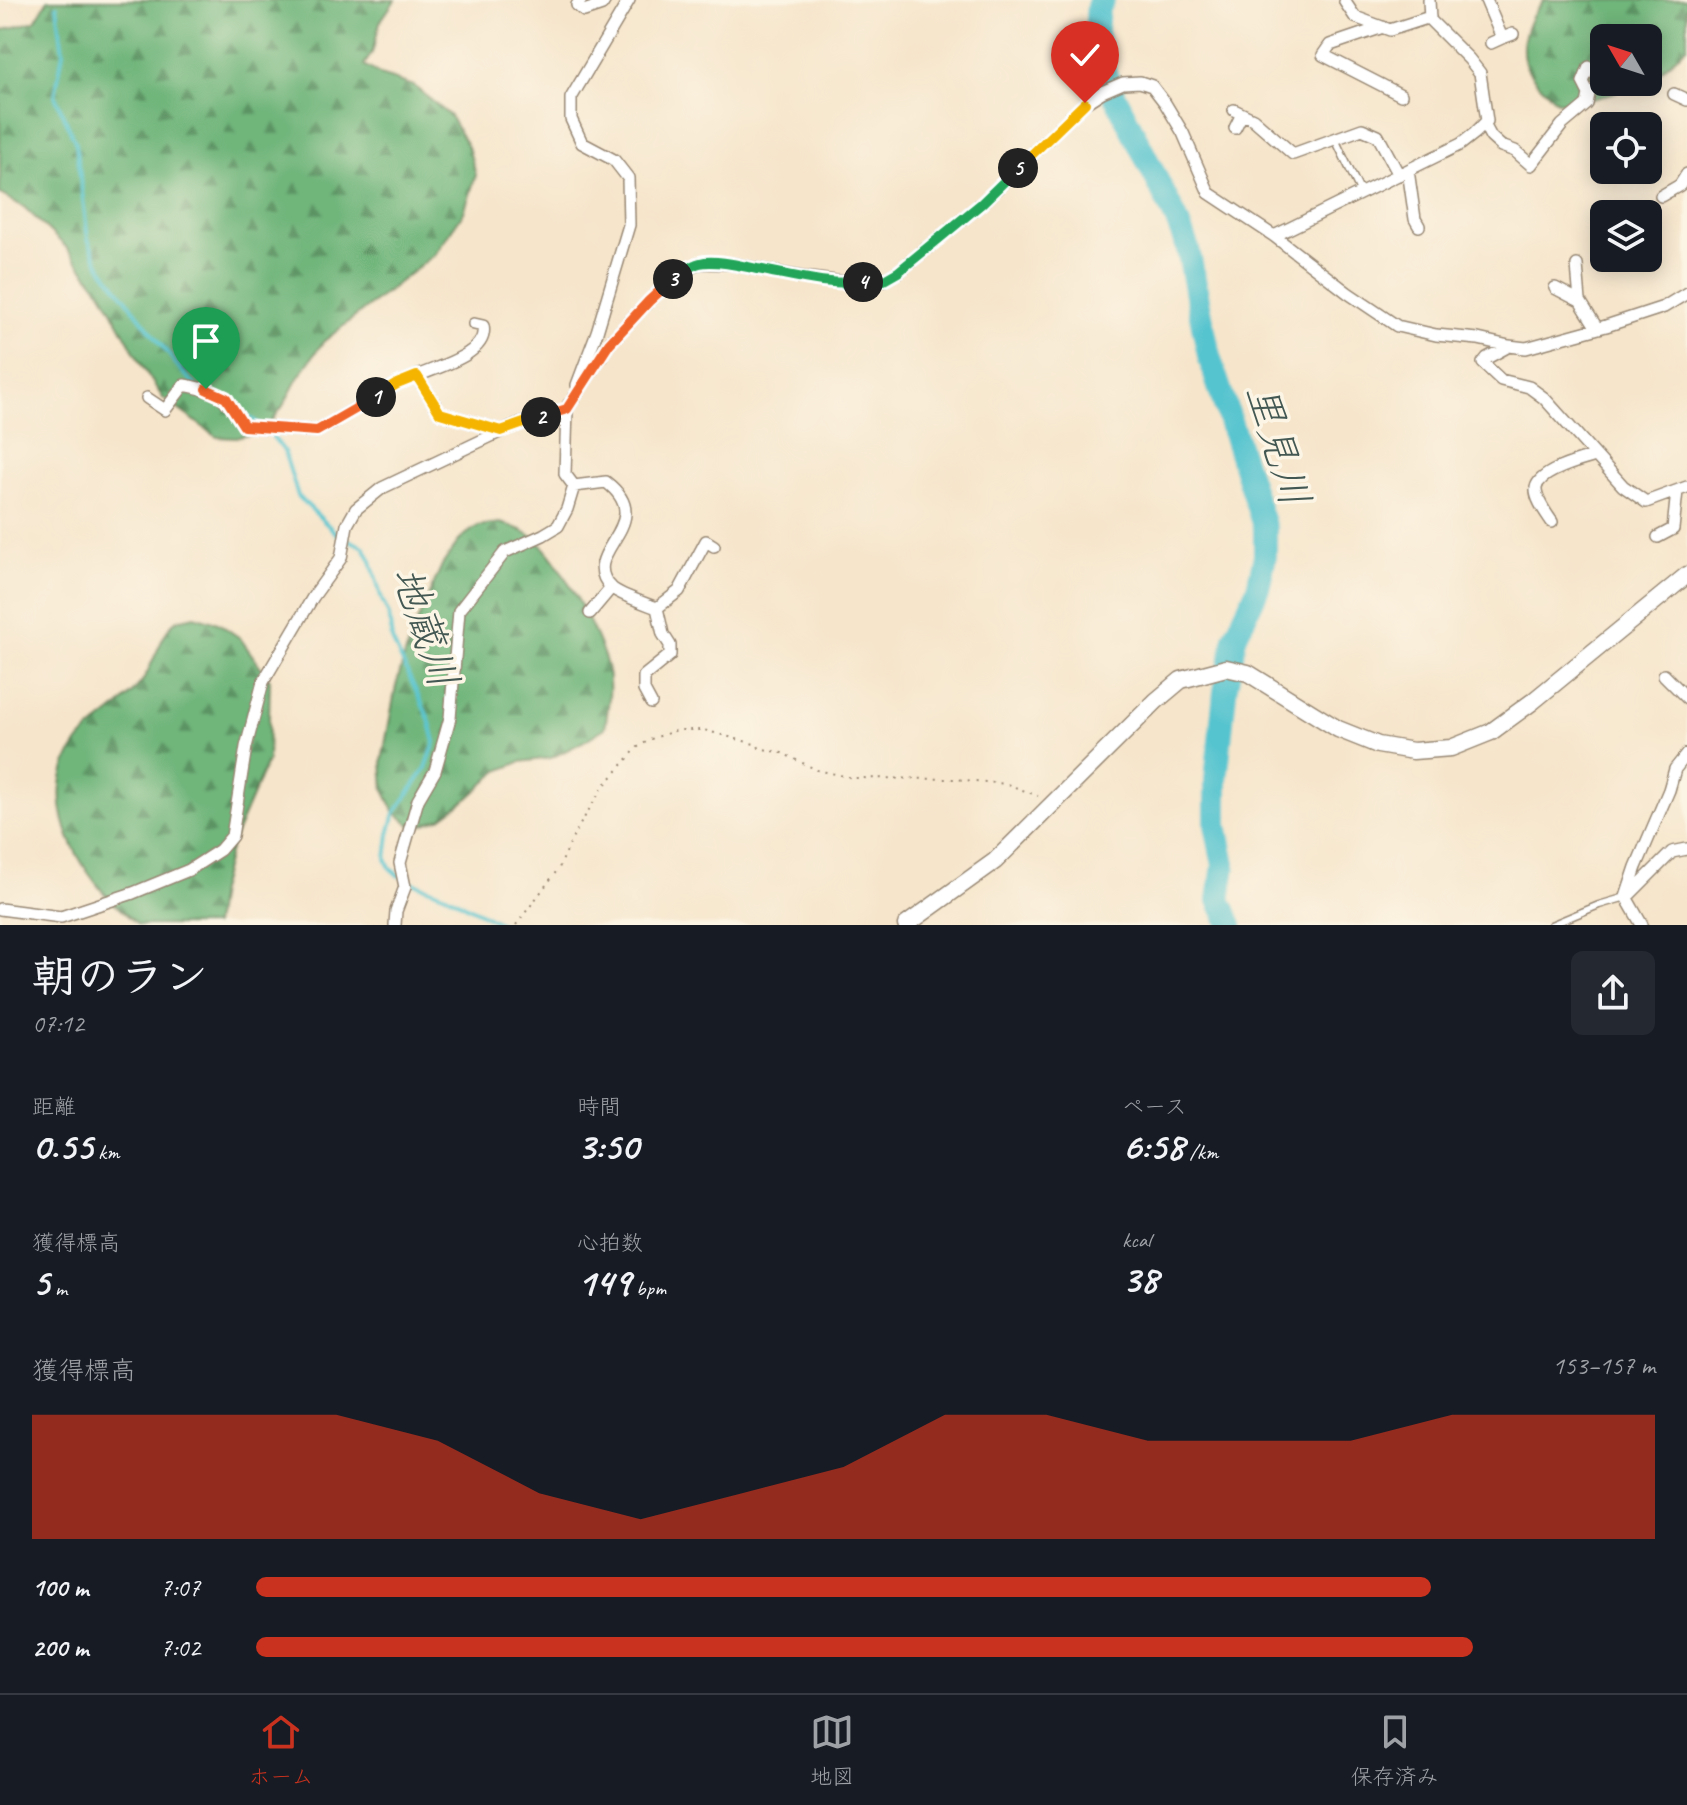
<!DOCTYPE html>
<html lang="ja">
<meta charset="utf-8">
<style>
body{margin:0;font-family:Caveat,"Klee One",sans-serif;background:#242831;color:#f1f3f6;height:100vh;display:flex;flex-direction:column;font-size:30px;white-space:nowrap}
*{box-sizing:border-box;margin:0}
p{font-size:26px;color:#9ea1a6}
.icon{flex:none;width:44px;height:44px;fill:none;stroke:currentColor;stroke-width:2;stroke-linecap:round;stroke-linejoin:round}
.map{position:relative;height:925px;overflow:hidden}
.details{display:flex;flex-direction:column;background:#171b24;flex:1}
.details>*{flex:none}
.needle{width:52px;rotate:309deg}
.tools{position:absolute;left:1590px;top:24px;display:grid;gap:16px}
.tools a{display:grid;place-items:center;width:72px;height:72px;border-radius:12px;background:#171b24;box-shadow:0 4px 20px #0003;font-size:40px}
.pin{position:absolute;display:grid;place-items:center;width:68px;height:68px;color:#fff;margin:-82px -34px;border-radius:50% 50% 50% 0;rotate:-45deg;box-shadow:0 0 8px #0007}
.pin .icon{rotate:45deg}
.km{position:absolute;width:40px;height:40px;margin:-20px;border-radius:50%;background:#222;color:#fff;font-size:22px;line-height:40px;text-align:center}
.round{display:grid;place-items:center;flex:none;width:84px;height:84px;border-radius:12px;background:#242831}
.overview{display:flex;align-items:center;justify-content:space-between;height:136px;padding:0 32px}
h1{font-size:44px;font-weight:700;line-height:60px}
.stats{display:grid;grid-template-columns:repeat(3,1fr);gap:12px;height:136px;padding:8px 32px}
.stats div{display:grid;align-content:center}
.stats b{font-size:40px;font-weight:700}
.stats small{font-size:22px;font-weight:400}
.stats p{font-size:22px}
.chart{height:224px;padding:16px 32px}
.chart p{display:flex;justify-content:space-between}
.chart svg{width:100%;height:144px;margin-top:8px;fill:#c8321e;opacity:.7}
ul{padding:0 32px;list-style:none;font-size:26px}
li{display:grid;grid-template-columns:128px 96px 1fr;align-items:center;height:60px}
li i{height:20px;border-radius:10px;background:#c8321e}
.tabs{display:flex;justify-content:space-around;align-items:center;height:112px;border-top:2px solid #363941;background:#171b24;font-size:22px;color:#9ea1a6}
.tabs a{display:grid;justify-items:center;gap:4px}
.tabs .active{color:#c8321e}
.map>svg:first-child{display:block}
.forest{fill:url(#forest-firs);stroke:#55704c;stroke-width:2}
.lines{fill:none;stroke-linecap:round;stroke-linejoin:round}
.stream{stroke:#57c4cf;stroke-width:4}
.river{stroke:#57c4cf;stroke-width:24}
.lane-casing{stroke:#988874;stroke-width:9}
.street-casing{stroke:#988874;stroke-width:14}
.secondary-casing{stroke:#988874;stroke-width:19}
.path{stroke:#988874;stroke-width:2;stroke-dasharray:2 6;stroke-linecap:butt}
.lane{stroke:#fff;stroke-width:6}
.street{stroke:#fff;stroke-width:11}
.secondary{stroke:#fff;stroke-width:16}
.split-1-casing{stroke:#fff;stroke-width:16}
.split-2-casing{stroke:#fff;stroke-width:16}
.split-3-casing{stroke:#fff;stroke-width:16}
.split-4-casing{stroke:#fff;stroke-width:16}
.split-5-casing{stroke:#fff;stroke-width:16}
.split-6-casing{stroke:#fff;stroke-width:16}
.split-1{stroke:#f0652b;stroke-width:10}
.split-2{stroke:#f5b400;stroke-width:10}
.split-3{stroke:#f0652b;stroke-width:10}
.split-4{stroke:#22a559;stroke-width:10}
.split-5{stroke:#22a559;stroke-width:10}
.split-6{stroke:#f5b400;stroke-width:10}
.labels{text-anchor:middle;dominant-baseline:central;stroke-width:7;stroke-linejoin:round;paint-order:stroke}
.water-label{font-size:42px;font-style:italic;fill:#435853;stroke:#fcf5e5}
</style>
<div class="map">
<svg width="1687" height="925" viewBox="0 0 1687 925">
<defs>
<pattern id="forest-firs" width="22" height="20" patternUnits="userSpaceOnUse" patternTransform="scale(2)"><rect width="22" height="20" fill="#6fb57a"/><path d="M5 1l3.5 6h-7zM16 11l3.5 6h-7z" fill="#5c9363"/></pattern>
</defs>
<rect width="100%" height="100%" fill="#fcf5e5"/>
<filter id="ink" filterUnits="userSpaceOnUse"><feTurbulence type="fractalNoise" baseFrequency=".0125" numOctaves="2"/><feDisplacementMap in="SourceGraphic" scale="16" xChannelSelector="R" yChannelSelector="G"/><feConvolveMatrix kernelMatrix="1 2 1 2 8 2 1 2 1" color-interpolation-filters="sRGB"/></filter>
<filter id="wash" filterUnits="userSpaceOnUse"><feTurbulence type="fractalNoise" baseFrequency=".006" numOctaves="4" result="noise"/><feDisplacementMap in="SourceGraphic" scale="32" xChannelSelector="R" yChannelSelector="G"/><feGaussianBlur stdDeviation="1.8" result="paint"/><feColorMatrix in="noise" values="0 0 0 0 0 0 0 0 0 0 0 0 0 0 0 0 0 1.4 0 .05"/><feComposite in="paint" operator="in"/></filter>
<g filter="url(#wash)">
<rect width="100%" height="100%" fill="#f6e5cb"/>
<path class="forest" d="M 48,0 L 395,0 L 380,22 L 372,53 L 364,65 L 383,76 L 414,86 L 450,116 L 468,147 L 476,175 L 464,212 L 435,254 L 323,342 L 298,378 L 283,406 L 264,431 L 236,438 L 217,437 L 163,398 L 142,366 L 103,294 L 65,246 L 24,207 L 0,194 L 0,31 L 35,21 Z
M 1544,0 L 1687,0 L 1687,47 L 1660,72 L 1648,78 L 1648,38 L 1604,38 L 1604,82 L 1638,82 C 1608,96 1591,102 1558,102 C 1537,82 1518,69 1524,39 C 1527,24 1534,11 1544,0 Z
M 500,523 C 512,526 524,530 534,538 C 560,559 598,634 607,666 C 612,687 608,707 605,728 L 581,743 L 551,758 L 520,762 L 498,771 L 467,799 L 441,818 L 414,828 L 394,811 L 384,790 L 382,761 L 396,686 L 410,638 L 442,565 L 461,538 L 478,526 Z
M 194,616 L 218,623 L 240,638 L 270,680 L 268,760 L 231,845 L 219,891 L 214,925 L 138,925 C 127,914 113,904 103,892 C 67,849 42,792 78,742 C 89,728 106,718 119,706 C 127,699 134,691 140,684 C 152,670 163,628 176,621 C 181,618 189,618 194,616 Z"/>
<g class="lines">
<path class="stream" d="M 57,6 L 63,52 L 55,96 L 76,144 L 88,239 L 99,264 L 180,369 L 195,385
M 237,408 L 259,424
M 269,432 L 284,451 L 298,496 L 338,535 L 364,547 L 371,561 L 382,600 L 389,615 L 392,640 L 429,719 L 435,742 L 426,768 L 395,813 L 389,834 L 386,859 L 390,868 L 399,876
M 406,880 L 446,895 L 503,925"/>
<path class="river" d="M 1103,0 L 1098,6 L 1096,32 L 1105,73 L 1115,96 L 1176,218 L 1188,249 L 1209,356 L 1265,529 L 1265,556 L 1258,588 L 1235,638 L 1225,692 L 1216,780 L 1216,825 L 1224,865 L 1219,900 L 1231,925"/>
</g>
</g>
<g filter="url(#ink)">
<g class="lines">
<defs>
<path id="lane" d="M 1335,139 L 1361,193
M 1551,925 L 1599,905 L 1626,897"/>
<path id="street" d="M 581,0 L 577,5 L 584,11 L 602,5 L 605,0
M 1486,0 L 1502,38 L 1513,34
M 1345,2 L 1355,17 L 1390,30 L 1430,17
M 1383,27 L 1330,45 L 1323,55 L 1401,95
M 1491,43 L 1502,38
M 1674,94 L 1687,100
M 1234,110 L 1253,119 L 1293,154 L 1362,129 L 1378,136 L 1399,175
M 1484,124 L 1491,137 L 1501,146 L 1515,151 L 1531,165 L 1562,125 L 1587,104 L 1589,94 L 1583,82 L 1589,67
M 1235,128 L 1242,114
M 1408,170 L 1415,219 L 1419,226
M 1661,196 L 1680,185 L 1687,174
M 1274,236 L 1461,144 L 1475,133 L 1487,121 L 1480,73 L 1469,59 L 1430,20 L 1429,0
M 1577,265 L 1580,301 L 1597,328
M 1555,288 L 1580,301
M 474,324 L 483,326 C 489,354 437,367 417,376 L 440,413 L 501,431
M 1509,346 L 1487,358 L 1483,363 L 1501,380 L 1529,387 L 1544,398 L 1623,486 L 1646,502 L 1687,487
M 577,385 L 597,332 L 629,225 L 628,178 L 614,160 L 582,143 L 571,119 L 571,98 L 629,0
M 147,398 L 165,410 L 184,385 C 222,392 223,395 244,426 L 317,431 L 397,384 L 417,376
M 569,404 L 567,409 L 565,474 L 574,486 L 606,482 C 661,524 576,552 611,587 C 617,594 647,604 657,608 L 663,634 L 670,645 L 670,655 L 644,676 L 644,690 L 651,703
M 1552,522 C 1546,513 1535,499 1536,488 C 1539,471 1582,460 1596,456
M 1658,537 L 1673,529 L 1677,491
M 657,608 L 679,591 L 706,541 L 714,546
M 590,613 L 611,588
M 1664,675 L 1687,698
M 1630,894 L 1672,852 L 1687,849
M 0,909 L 61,917 L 133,893 L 189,870 L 220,850 L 232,836 L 246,747 L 263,682 L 313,597 L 341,558 L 347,525 L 356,509 L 382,488 L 508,428 L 567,409 L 609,344 L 649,301 L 679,274 L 700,263 L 733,264 L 801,277 L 853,283 L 884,280 L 898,272 L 981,204 L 1085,103 L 1102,92 L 1123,83 L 1140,82 L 1152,86 L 1165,103 L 1183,133 L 1209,193 L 1274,236 L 1348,293 L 1397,326 L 1436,335 L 1478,339 L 1509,346 L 1526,348 L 1606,326 L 1664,307 L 1687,293
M 395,925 L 396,911 L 405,887 L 400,863 L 418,800 L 435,771 L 450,718 L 459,611 L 505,552 L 543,535 L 558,526 L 567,509 L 574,486
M 1642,925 L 1626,897 L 1636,867 L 1669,790 L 1675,769 L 1687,754"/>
<path id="secondary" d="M 906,925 L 995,861 L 1156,701 L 1181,680 L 1226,668 L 1248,673 L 1338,729 L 1378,745 L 1413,751 L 1451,748 L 1491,732 L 1532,702 L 1687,575"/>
</defs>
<use href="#lane" class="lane-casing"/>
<use href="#street" class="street-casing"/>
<use href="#secondary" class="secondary-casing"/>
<path class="path" d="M 516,925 L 559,868 L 575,833 L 602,788 L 638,747 L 651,739 L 677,730 L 704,730 L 758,745 L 759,748 L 782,753 L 817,770 L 853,778 L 955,779 L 1007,784 L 1038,796"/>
<use href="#lane" class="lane"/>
<use href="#street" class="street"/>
<use href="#secondary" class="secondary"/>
</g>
</g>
<g class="lines" filter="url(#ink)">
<defs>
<path id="split-1" d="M 206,389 L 226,398 L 244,426 L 317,431 L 376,397"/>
<path id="split-2" d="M 376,397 L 397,384 L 417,376 L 440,413 L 501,431 L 541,417"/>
<path id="split-3" d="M 541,417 L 567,409 L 609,344 L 649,301 L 673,279"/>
<path id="split-4" d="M 673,279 C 680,273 692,265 700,263 C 715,259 742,266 757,269 C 791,275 828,286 863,282"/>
<path id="split-5" d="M 863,282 L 884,280 L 898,272 L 981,204 L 1018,168"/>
<path id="split-6" d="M 1018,168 L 1085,103"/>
</defs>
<use href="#split-1" class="split-1-casing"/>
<use href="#split-2" class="split-2-casing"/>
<use href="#split-3" class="split-3-casing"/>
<use href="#split-4" class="split-4-casing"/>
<use href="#split-5" class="split-5-casing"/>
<use href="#split-6" class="split-6-casing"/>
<use href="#split-1" class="split-1"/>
<use href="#split-2" class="split-2"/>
<use href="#split-3" class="split-3"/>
<use href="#split-4" class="split-4"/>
<use href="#split-5" class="split-5"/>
<use href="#split-6" class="split-6"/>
</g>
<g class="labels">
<g class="water-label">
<text transform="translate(1278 445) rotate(73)">里見川</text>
<text transform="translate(425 627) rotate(71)">地蔵川</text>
</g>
</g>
</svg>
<div class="tools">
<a><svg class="needle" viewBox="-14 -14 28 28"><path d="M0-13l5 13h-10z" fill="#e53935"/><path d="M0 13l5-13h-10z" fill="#9ea1a6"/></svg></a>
<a><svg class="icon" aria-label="locate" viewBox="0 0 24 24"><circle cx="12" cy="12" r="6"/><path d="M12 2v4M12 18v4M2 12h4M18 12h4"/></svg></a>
<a><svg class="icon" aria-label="layers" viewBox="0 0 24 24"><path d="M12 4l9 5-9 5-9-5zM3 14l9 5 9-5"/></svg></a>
</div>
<div class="pin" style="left:206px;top:389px;background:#1e9e55"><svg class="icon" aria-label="arrive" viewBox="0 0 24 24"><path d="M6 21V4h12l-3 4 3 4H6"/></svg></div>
<div class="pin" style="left:1085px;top:103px;background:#d93025"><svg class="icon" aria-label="check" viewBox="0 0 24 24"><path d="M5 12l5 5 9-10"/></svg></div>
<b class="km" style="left:376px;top:397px">1</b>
<b class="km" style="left:541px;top:417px">2</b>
<b class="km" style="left:673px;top:279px">3</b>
<b class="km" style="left:863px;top:282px">4</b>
<b class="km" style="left:1018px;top:168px">5</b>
</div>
<section class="details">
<div class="overview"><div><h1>朝のラン</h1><p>07:12</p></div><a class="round"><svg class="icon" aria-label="share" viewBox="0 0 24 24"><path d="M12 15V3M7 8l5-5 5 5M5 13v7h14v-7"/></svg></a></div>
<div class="stats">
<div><p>距離</p><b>0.55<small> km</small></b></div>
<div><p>時間</p><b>3:50</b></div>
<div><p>ペース</p><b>6:58<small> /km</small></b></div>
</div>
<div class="stats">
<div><p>獲得標高</p><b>5<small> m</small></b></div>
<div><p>心拍数</p><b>149<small> bpm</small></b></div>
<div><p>kcal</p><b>38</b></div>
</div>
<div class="chart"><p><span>獲得標高</span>153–157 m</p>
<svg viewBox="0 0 160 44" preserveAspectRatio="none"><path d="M0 44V6L10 6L20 6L30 6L40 14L50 30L60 38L70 30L80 22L90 6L100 6L110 14L120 14L130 14L140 6L150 6L160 6V44z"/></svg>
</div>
<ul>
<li><b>100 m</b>7:07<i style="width:84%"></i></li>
<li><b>200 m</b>7:02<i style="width:87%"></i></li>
</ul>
</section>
<nav class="tabs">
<a class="active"><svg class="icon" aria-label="home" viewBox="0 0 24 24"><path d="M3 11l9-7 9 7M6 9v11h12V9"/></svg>ホーム</a>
<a><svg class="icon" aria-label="map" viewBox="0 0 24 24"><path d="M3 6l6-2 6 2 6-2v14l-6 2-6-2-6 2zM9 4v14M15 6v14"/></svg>地図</a>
<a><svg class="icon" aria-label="saved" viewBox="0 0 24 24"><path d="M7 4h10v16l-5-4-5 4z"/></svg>保存済み</a>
</nav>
